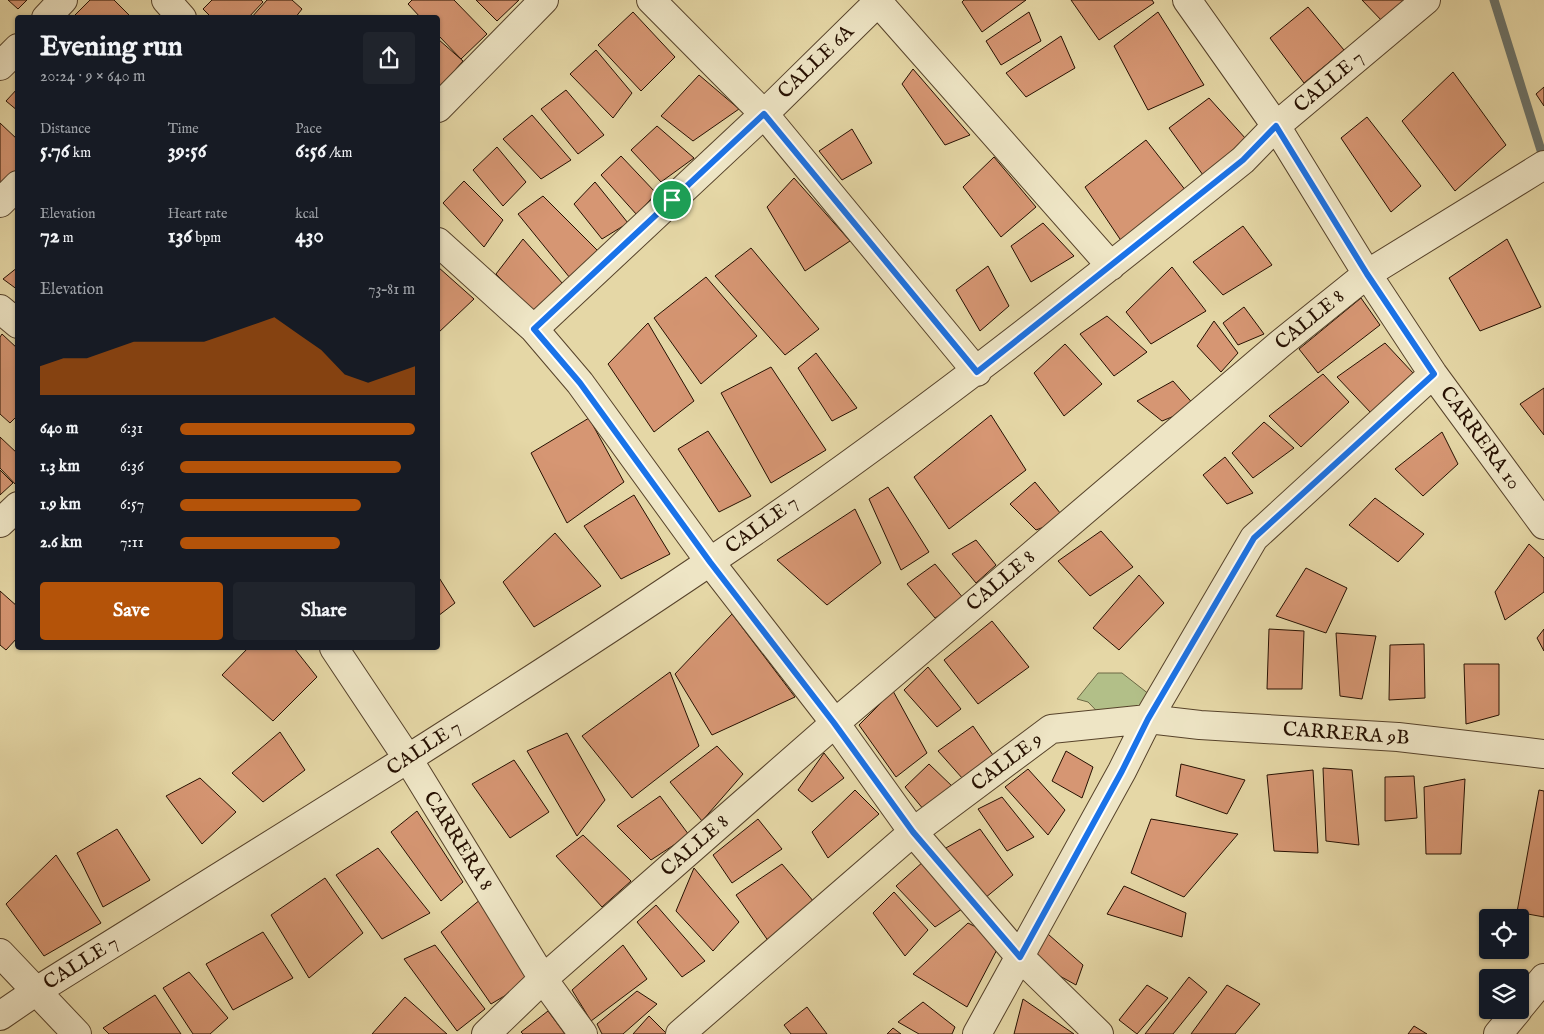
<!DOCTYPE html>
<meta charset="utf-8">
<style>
body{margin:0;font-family:"IM FELL English",serif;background:#20242c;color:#f1f3f6;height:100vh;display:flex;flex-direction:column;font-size:19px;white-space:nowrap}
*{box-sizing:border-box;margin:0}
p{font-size:16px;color:#9ea1a6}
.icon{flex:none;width:28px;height:28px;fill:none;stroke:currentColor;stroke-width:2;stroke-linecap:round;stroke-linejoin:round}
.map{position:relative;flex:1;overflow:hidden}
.drawer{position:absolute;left:15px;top:15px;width:425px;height:635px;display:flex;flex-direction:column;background:#171b24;border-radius:5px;box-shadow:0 1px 4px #0004}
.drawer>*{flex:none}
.fabs{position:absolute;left:1479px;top:909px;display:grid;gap:10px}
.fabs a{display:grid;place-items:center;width:50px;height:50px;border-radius:5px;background:#171b24;box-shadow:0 1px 4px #0004;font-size:25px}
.pin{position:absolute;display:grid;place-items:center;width:42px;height:42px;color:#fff;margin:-21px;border:2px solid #fff;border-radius:50%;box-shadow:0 1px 5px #0007}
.round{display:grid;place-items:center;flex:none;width:52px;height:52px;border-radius:5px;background:#20242c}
.overview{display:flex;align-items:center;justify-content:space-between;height:85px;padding:0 25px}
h1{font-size:28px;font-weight:700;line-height:38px}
.stats{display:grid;grid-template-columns:repeat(3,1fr);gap:8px;height:85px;padding:5px 25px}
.stats div{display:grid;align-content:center}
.stats b{font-size:21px;font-weight:700}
.stats small{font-size:14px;font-weight:400}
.stats p{font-size:14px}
.chart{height:140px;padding:10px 25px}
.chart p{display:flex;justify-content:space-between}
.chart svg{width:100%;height:90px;margin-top:5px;fill:#b45309;opacity:.7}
.button{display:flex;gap:10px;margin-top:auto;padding:10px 25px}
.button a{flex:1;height:58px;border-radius:5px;background:#b45309;color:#fff;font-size:20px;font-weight:700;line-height:58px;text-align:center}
.button a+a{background:#20242c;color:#f1f3f6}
ul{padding:0 25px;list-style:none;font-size:16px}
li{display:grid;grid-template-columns:80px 60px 1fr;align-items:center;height:38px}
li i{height:12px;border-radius:6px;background:#b45309}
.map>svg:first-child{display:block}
.green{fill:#b2bf88;stroke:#6c6844}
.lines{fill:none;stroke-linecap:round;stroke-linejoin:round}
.stream{stroke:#6c746b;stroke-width:9}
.building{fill:#d69673;stroke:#261001}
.minor-casing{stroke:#56422a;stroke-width:30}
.minor{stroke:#eee5c5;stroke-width:28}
.route-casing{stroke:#fff;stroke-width:10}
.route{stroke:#1a73e8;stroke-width:6}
.labels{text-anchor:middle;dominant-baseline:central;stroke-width:4.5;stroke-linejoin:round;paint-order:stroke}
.street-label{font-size:20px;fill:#261001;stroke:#eee5c5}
</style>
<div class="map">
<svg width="1544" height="1034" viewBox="0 0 1544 1034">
<rect width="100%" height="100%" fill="#e5d7a6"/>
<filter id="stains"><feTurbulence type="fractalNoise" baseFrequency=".004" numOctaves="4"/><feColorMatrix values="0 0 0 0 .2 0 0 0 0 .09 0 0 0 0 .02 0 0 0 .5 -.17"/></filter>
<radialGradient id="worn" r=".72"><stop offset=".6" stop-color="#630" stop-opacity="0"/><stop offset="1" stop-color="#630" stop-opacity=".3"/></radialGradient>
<path class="green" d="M 1098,673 L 1122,673 L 1159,702 L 1122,737 L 1088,702 L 1077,699 Z"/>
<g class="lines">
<path class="stream" d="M 1494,0 L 1544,160"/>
</g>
<path class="building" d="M 8,0 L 27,0 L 18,9 Z
M 90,0 L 114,0 L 132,18 L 76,18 L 74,16 Z
M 212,0 L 261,0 L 263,2 L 248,18 L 212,18 L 203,9 Z
M 267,0 L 292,0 L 302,9 L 295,18 L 251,18 Z
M 412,0 L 454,0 L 487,34 L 461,59 L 438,35 L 438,18 L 421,18 L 408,4 Z
M 476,0 L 519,0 L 497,21 Z
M 964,0 L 1026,0 L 982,32 L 962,2 Z
M 1071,0 L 1152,0 L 1154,3 L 1099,40 Z
M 1362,0 L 1408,0 L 1383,22 Z
M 1308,7 L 1344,50 L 1304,83 L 1270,38 Z
M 633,12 L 675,57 L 641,91 L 598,45 Z
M 1029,12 L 1041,41 L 1001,65 L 986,41 Z
M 1158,12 L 1204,85 L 1148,110 L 1114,46 Z
M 1061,36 L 1075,68 L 1026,97 L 1006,73 Z
M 438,39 L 463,61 L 440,87 L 438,84 Z
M 596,50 L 632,93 L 613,118 L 570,74 Z
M 913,69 L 970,135 L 945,145 L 902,84 Z
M 1453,72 L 1506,145 L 1455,191 L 1402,121 Z
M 699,75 L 739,109 L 693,141 L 661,116 Z
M 1544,87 L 1544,106 L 1536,94 Z
M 18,88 L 18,111 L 6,101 Z
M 566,90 L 604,135 L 578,154 L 541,109 Z
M 1209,98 L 1246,139 L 1203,175 L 1169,128 Z
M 532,115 L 571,160 L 541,179 L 503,139 Z
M 1367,117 L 1421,186 L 1391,212 L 1341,138 Z
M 0,123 L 18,140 L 18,169 L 2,184 L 0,183 Z
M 657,126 L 694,158 L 661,182 L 631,150 Z
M 852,129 L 872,163 L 842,180 L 819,151 Z
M 1146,140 L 1190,196 L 1122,242 L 1085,187 Z
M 497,147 L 526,182 L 503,206 L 473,170 Z
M 621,156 L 656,193 L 637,215 L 601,175 Z
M 994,157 L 1036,207 L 1001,237 L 963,187 Z
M 794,178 L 850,241 L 805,271 L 767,207 Z
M 464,181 L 503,220 L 484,247 L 443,203 Z
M 595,182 L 628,223 L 602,239 L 574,204 Z
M 543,196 L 601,254 L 570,278 L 518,214 Z
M 1043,223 L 1074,256 L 1031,282 L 1011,246 Z
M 1243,226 L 1272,265 L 1223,295 L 1193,262 Z
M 523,239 L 563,284 L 536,314 L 496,274 Z
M 1507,239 L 1541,307 L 1480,331 L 1449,278 Z
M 751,248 L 819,329 L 785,355 L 715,276 Z
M 988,266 L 1009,306 L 980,331 L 956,290 Z
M 18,267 L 18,290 L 3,279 Z
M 438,267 L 474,299 L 438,333 Z
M 1172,267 L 1206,311 L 1151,344 L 1126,312 Z
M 706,277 L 757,336 L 701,384 L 654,318 Z
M 1361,298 L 1380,325 L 1318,373 L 1299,349 Z
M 1244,307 L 1264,334 L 1238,345 L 1223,323 Z
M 1107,316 L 1147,352 L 1114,376 L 1080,334 Z
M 1214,321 L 1238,353 L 1221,372 L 1197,346 Z
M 648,323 L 694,401 L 654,432 L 608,364 Z
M 2,334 L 18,349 L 18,415 L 10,423 L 0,414 L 0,337 Z
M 1385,343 L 1414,374 L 1371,413 L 1337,377 Z
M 1065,344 L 1102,384 L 1064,416 L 1034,373 Z
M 816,353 L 857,408 L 832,421 L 798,368 Z
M 771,367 L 826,450 L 771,483 L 721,393 Z
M 1323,374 L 1349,402 L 1301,447 L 1269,416 Z
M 1173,381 L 1196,407 L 1162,421 L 1137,401 Z
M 1544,388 L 1544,435 L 1520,404 Z
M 991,415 L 1026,470 L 949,529 L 914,477 Z
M 589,418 L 624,482 L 567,523 L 531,453 Z
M 1264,422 L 1294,448 L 1253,478 L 1232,453 Z
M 708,431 L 751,496 L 719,512 L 678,449 Z
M 1442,432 L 1458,464 L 1423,496 L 1395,469 Z
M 0,437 L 18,454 L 17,486 L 0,468 Z
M 1225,457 L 1253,493 L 1227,504 L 1203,475 Z
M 0,470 L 13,483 L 0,495 Z
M 1035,482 L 1065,519 L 1036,530 L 1010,504 Z
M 888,487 L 929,552 L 901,570 L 869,499 Z
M 634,495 L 670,554 L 621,579 L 584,526 Z
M 1375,498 L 1424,534 L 1398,562 L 1349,525 Z
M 855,509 L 881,563 L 827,605 L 777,560 Z
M 1101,531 L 1133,567 L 1090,596 L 1058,561 Z
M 555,533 L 601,586 L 534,627 L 503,582 Z
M 976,540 L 996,565 L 976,583 L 952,554 Z
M 1529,544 L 1544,558 L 1544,592 L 1505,620 L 1495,592 Z
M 935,564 L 964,599 L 935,618 L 907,584 Z
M 1306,568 L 1347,588 L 1326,633 L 1276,616 Z
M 1139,575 L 1164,603 L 1119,650 L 1093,628 Z
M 438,576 L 455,603 L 438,616 Z
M 0,591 L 18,607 L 18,637 L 6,650 L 0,645 Z
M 732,614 L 795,697 L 712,735 L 675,674 Z
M 992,621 L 1029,667 L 978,704 L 944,660 Z
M 1269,629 L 1304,631 L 1302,689 L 1267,689 Z
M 1544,629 L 1544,651 L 1537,638 Z
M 1336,633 L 1376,636 L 1362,699 L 1340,696 Z
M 1424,644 L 1425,698 L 1389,700 L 1390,645 Z
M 248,648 L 294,648 L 317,677 L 273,721 L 222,675 Z
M 1464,664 L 1499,664 L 1499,715 L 1466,724 Z
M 928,667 L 961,709 L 937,727 L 904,690 Z
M 670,672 L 699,746 L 632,798 L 582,736 Z
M 893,691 L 927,753 L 896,777 L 859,725 Z
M 973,726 L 997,761 L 963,779 L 938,751 Z
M 280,732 L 305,770 L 263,802 L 232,773 Z
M 567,733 L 605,800 L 577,836 L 527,751 Z
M 717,746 L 743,774 L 702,821 L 670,782 Z
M 1066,751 L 1093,767 L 1082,798 L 1052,781 Z
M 824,753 L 844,778 L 812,802 L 798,790 Z
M 514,760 L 549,812 L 510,838 L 472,784 Z
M 929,764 L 954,788 L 924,810 L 905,787 Z
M 1181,764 L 1245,780 L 1227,814 L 1176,796 Z
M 1323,768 L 1352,770 L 1359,845 L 1326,841 Z
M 1028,769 L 1065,810 L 1048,835 L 1005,787 Z
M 1313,770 L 1318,853 L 1274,851 L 1267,775 Z
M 1414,776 L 1417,818 L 1385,821 L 1385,777 Z
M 200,778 L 236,812 L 202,844 L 166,796 Z
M 1465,779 L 1461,854 L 1426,854 L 1424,787 Z
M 855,790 L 879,814 L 828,858 L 812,832 Z
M 1539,790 L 1544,791 L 1544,917 L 1517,912 Z
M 660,796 L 689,835 L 651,860 L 617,826 Z
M 1002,797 L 1034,837 L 1007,851 L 978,809 Z
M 417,811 L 463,882 L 441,901 L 391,832 Z
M 758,819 L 782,849 L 732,883 L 713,855 Z
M 1151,819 L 1238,834 L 1184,897 L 1131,873 Z
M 117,829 L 150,880 L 103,907 L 77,853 Z
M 980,829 L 1013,875 L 985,898 L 944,849 Z
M 583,835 L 631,881 L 602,907 L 556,856 Z
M 378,848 L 430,913 L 382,939 L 336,875 Z
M 56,855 L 101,923 L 44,956 L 6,904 Z
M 924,861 L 965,907 L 935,927 L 896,886 Z
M 782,864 L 814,902 L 769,942 L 736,895 Z
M 694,868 L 739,922 L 713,951 L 676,911 Z
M 325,878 L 363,933 L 309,978 L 271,915 Z
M 1124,886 L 1186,913 L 1182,937 L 1107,914 Z
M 894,892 L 928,930 L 905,956 L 873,913 Z
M 481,899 L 533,979 L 491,1004 L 441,932 Z
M 656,905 L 705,961 L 682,977 L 637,922 Z
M 968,923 L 1002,940 L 967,1007 L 913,974 Z
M 1040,927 L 1083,965 L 1076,985 L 1022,955 Z
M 263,932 L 293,978 L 233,1010 L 206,964 Z
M 435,945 L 485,1009 L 457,1031 L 404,959 Z
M 623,945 L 647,979 L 591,1021 L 572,990 Z
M 189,972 L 228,1018 L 210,1034 L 193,1034 L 163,988 Z
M 1189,977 L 1207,992 L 1173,1034 L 1145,1034 Z
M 1147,985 L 1168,998 L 1137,1034 L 1119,1020 Z
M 1227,985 L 1260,1004 L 1235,1034 L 1191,1034 Z
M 637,991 L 657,1004 L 623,1034 L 602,1034 L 597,1024 Z
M 155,995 L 181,1034 L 109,1034 L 103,1028 Z
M 405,997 L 447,1034 L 372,1034 Z
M 1023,999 L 1074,1034 L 1014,1034 Z
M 923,1002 L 955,1027 L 952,1034 L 919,1034 L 898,1022 Z
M 807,1007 L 827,1034 L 791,1034 L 784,1025 Z
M 548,1011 L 565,1034 L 523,1034 L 521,1032 Z
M 649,1016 L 667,1034 L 633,1034 Z
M 1414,1026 L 1427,1034 L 1408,1034 Z
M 893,1028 L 901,1034 L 887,1034 Z"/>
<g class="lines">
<defs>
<path id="minor" d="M 166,0 L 182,18
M 651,0 L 764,114 L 977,372
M 1187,0 L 1276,126 L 1367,274 L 1433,374 L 1544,525
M 878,2 L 1111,266
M 46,18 L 63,0
M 0,66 L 18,48
M 438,108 L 544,0
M 0,203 L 18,185
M 438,242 L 534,329 L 580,383 L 710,562 L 835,723 L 913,832 L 1020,957 L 1099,1034
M 0,309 L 18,324
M 534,329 L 764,114 L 880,0
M 0,523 L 18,506
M 334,648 L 408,759 L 543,979 L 583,1034
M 0,953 L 77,1034
M 1520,1007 L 1544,978
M 0,1016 L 38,990 C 262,850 489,711 708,563 C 894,438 1069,300 1243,160 L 1276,126 L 1426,0
M 486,1034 L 543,979 L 835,723 L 1280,344 L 1367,274 L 1544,165
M 680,1034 L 913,832 L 1051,729 L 1148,719 L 1254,538 L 1433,374
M 977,1034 L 1122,771 L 1148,719 L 1200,725 L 1398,737 L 1544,754
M 1498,1034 L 1518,1010"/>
</defs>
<use href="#minor" class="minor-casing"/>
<use href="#minor" class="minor"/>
</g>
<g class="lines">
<defs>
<path id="route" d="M 764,114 L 977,372 L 1243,160 L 1276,126 L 1367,274 L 1434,374 L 1254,538 L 1148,719 L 1122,771 L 1020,957 L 913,832 L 834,723 L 710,562 L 580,383 L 534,329 Z"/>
</defs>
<use href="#route" class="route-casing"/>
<use href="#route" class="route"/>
</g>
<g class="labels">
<g class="street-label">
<text transform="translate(816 62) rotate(-44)">CALLE 6A</text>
<text transform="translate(1329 82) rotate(-40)">CALLE 7</text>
<text transform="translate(1310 320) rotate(-39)">CALLE 8</text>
<text transform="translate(1480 438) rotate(54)">CARRERA 10</text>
<text transform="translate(762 525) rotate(-36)">CALLE 7</text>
<text transform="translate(1001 581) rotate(-40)">CALLE 8</text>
<text transform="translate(1346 734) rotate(4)">CARRERA 9B</text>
<text transform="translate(424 748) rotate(-33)">CALLE 7</text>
<text transform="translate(1007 762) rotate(-37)">CALLE 9</text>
<text transform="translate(458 841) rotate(58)">CARRERA 8</text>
<text transform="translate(695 846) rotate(-41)">CALLE 8</text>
<text transform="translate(81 963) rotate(-32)">CALLE 7</text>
</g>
</g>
<rect width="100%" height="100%" filter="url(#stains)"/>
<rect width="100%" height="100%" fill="url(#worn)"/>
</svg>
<div class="fabs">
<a><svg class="icon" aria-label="locate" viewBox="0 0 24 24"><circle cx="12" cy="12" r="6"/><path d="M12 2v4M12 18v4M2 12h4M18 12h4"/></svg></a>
<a><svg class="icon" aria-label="layers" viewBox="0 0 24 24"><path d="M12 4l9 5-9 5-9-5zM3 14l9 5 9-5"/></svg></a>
</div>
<div class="pin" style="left:672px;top:200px;background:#1e9e55"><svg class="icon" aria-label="arrive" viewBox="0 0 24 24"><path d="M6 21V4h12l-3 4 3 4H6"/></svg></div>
<section class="drawer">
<div class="overview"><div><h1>Evening run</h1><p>20:24 · 9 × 640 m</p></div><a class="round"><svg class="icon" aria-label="share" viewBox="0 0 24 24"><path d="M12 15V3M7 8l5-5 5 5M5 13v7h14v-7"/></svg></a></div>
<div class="stats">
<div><p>Distance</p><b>5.76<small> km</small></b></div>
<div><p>Time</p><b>39:56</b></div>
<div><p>Pace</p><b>6:56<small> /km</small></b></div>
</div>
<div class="stats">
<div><p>Elevation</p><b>72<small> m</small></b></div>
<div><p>Heart rate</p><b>136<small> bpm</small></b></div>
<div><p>kcal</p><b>430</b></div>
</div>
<div class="chart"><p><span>Elevation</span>73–81 m</p>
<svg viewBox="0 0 160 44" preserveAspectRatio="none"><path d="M0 44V30L10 26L20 26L30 22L40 18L50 18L60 18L70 18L80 14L90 10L100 6L110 14L120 22L130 34L140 38L150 34L160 30V44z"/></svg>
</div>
<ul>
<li><b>640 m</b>6:31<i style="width:100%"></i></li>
<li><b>1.3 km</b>6:36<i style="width:94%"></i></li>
<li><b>1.9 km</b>6:57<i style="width:77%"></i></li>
<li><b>2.6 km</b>7:11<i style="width:68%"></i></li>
</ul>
<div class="button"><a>Save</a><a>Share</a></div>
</section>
</div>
